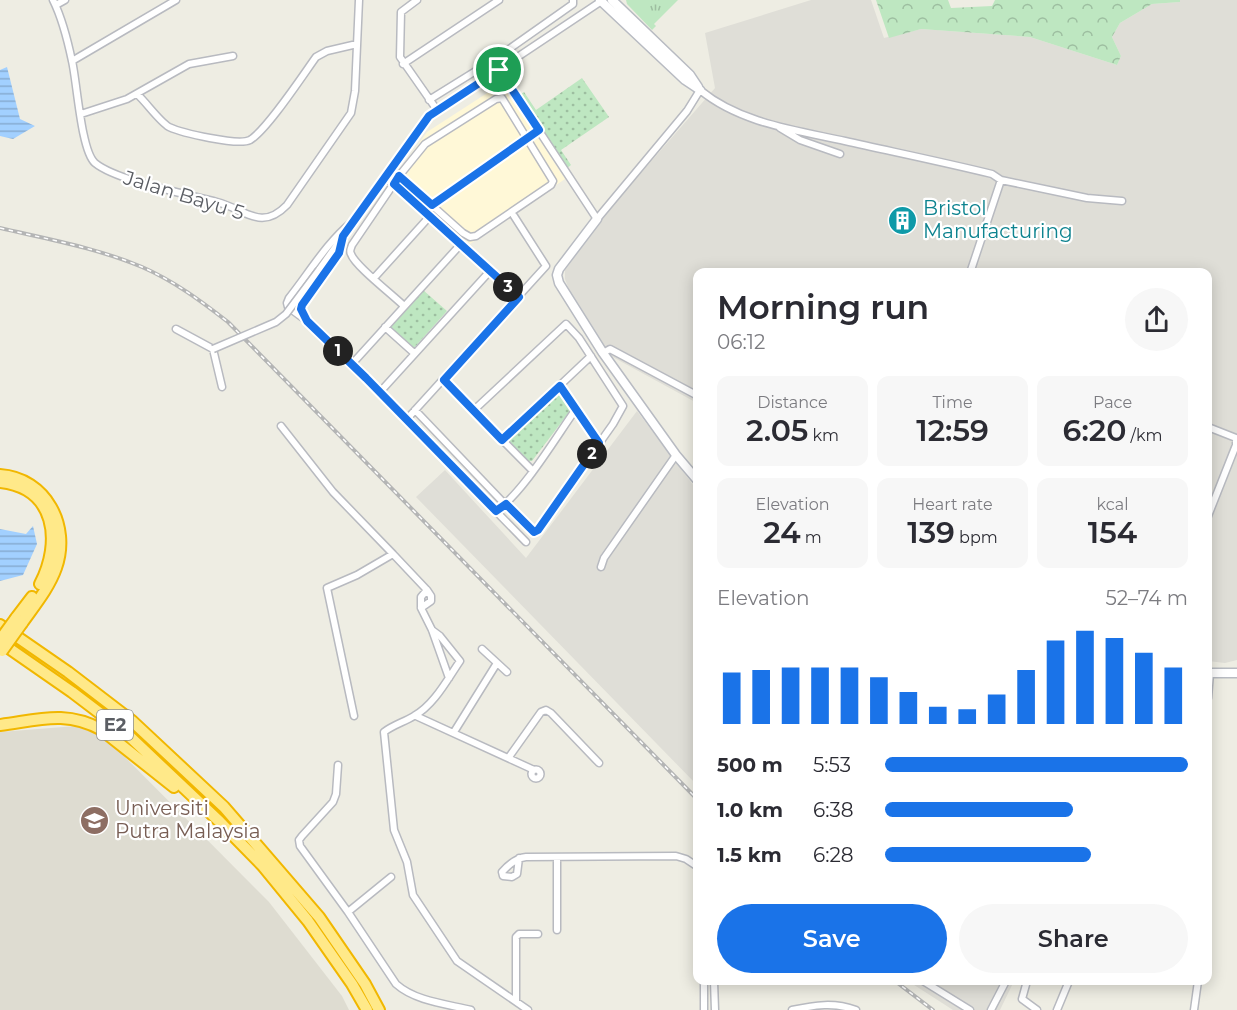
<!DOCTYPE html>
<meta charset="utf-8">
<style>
body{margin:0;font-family:Montserrat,sans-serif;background:#f7f7f7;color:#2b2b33;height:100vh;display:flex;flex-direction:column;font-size:22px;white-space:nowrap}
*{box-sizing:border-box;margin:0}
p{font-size:20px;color:#7c7c81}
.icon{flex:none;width:33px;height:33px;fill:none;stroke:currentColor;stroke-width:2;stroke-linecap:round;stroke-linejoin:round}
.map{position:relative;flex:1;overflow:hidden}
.drawer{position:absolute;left:693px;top:268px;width:519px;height:717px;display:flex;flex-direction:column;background:#fff;border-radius:12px;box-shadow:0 3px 15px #0003}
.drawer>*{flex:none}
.pin{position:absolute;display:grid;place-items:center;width:51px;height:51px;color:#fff;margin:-26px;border:3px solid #fff;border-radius:50%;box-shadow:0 2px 6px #0007}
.km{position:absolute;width:30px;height:30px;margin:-15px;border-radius:50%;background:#222;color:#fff;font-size:16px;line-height:30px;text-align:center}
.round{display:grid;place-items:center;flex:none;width:63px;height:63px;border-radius:32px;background:#f7f7f7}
.head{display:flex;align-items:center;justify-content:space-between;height:102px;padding:0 24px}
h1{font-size:33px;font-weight:600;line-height:45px}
.figures{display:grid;grid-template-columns:repeat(3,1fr);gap:9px;height:102px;padding:6px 24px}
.figures div{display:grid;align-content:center;border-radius:12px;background:#f7f7f7;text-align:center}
.figures b{font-size:30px;font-weight:600}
.figures small{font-size:16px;font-weight:400}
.figures p{font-size:16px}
.chart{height:168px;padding:12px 24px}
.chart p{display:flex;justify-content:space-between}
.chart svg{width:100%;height:108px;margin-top:6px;stroke:#1a73e8;stroke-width:6}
.action{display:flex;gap:12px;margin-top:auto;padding:12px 24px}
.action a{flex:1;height:69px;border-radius:36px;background:#1a73e8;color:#fff;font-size:24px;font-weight:600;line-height:69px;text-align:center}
.action a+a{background:#f7f7f7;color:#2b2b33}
ul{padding:0 24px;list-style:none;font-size:20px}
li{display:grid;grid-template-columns:96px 72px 1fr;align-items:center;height:45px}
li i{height:15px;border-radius:8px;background:#1a73e8}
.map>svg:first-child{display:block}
.commercial{fill:#fff8d7}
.industrial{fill:#dfded7}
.education{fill:#dedcd1}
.grass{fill:url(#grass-tufts)}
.forest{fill:url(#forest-crowns)}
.park{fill:url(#park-dots)}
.water{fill:url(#water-rules)}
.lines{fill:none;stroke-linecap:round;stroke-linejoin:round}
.street-casing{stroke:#b8bac0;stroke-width:9}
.secondary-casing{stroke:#b8bbc2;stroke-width:11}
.highway-casing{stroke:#f1b700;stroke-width:14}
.street{stroke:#fff;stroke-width:6}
.secondary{stroke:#fff;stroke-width:8}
.highway{stroke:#ffe989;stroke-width:10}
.rail-casing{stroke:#b4b5b5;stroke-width:4}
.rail{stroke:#fff;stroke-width:1.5;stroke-dasharray:4.5;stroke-linecap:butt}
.street-bridge-casing{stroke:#b8bac0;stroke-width:9;stroke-linecap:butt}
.highway-bridge-casing{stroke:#f1b700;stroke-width:14;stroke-linecap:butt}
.street-bridge{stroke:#fff;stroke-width:6}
.highway-bridge{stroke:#ffe989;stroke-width:10}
.route-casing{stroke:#fff;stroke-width:12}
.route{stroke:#1a73e8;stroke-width:8}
.labels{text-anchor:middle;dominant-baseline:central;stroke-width:4.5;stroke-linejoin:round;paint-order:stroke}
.shield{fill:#fff;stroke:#8c8e92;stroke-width:1.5}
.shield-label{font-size:18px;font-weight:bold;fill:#5b5e64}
.street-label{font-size:20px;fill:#5b5e64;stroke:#fff}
.culture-label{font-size:20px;fill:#0d838f;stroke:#fff;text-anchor:start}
.education-label{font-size:20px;fill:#785e54;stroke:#fff;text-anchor:start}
</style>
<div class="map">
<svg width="1237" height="1010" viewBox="0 0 1237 1010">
<defs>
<pattern id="grass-tufts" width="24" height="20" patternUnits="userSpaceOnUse" patternTransform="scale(1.5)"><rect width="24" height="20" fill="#bee7c1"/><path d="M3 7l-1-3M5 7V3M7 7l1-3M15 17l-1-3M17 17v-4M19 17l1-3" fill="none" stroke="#9dbea0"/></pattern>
<pattern id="forest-crowns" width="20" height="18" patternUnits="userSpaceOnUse" patternTransform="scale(1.5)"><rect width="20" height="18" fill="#bee7c1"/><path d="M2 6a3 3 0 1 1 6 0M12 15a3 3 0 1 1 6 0" fill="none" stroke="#9dbea0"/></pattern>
<pattern id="park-dots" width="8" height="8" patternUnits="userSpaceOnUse" patternTransform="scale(1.5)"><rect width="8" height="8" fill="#bee7c1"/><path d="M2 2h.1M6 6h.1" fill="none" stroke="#9dbea0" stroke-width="1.8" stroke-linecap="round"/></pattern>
<pattern id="water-rules" width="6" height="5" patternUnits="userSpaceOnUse" patternTransform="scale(1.5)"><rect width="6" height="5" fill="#a2d0ff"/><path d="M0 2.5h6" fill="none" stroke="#87acd2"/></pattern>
</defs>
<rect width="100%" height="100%" fill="#eeede3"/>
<path class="commercial" d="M 495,88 L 506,89 L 565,179 L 470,244 L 394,178 L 427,132 Z"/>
<path class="industrial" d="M 811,0 L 871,0 L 884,38 L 921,29 L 1030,37 L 1117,65 L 1121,56 L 1112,37 L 1120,23 L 1152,4 L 1180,2 L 1180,0 L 1237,0 L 1237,660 L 1225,663 L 1208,661 L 1208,273 L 698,273 L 697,403 L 609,355 L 571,295 L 565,279 L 565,270 L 614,204 L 715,88 L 705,33 Z
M 637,411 L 697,490 L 697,785 L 416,497 L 445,470 L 526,558 Z
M 908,981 L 1014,981 L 1000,1010 L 953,1010 Z"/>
<path class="education" d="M 76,726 L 106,738 L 269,902 L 342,996 L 349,1010 L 0,1010 L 0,732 Z"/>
<path class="grass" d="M 626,0 L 678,0 L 654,24 L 656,26 L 652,30 L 627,4 Z"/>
<path class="forest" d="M 876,0 L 948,0 L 951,8 L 992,6 L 995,0 L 1180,0 L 1180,2 L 1152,4 L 1120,23 L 1112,37 L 1121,56 L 1117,65 L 1030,37 L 921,29 L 889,38 Z"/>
<path class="park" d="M 582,78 L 609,117 L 561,150 L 571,165 L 566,169 L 518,96 L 524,92 L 536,110 Z
M 423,290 L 447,311 L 413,349 L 389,327 Z
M 558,393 C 566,396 569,402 570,411 L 532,461 L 528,461 L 507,441 Z"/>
<path class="water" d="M 7,67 L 20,119 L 35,126 L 13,139 L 0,136 L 0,70 Z
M 33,526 L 37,544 L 23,575 L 0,581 L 0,529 L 26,534 Z"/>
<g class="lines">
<defs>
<path id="street" d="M 53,0 C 62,18 68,42 72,61 C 77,82 81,151 95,163 C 117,181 187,194 217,202 C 245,209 261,232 287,205 L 351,113 L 355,91 L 359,0
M 417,0 L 401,12 L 400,57 L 437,110
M 56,5 L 65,0
M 72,61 L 176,0
M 403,64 L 499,0
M 499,70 L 597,219 L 687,111 L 700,90 C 740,123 795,130 845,141 C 894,152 943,162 992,174 L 1001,180 L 1087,198 L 1122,201
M 137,94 C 146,102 159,121 169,127 C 182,133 238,146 250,140 C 267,130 303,75 316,57 L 327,51 L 357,44
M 429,100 L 495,59 L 573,4 L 573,0
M 81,114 L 127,99 L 189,64 L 233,56
M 780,128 L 800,140 L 840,154
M 390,170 L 399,176 L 463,233 L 470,237 L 476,236 L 551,185 L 553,181 L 502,98 L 496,99 L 425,144 L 399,176 L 352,245 C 351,248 349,251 351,254 C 355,266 393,295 404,306
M 384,178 L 394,184 L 519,297
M 432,205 L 539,130
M 352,222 C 327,242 309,273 289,298 L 287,303 L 288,307 L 307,321 L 366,378 L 526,542
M 319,270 L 429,116 L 603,0
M 970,273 L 1001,180
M 374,278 L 430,216
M 307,320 L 301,309 L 301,305 L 339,253 L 342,239
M 385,327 L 414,353
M 176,329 L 213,349 L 222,387
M 603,353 L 610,349 L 698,396
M 352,364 L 461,244
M 443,380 L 532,470
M 560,386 L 599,443
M 380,392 L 490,271
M 415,410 L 521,521 L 534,532 L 538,530 L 613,424 L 623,406 L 579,338 L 566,324 L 474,410
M 407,419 L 546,266 L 514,216
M 281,426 L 333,492 L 393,554
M 1208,427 L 1236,438 L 1236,445 L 1208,516
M 502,440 L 591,356
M 496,511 C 523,493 556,437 576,409
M 601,567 L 604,558 L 676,455
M 421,608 L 431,601 L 431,596 L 427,590
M 432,630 L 440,636 L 460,661 C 447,680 434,705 414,716 C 404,722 393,725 384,732 L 394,830 L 407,862 L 413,895 L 457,961 L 528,1010
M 482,649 L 507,672
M 1208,698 L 1210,673
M 354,716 L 327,588 L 357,575 L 393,554 L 427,590 L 421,597 L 421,608 L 432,630 L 449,678
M 416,716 L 534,770
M 454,732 L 497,663
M 509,757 L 541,712 L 546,710 L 551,713 L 599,763
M 338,765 L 336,794 L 333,802 L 302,836 L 299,840 L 300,846 L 348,912 L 396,984 C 415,1001 446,1004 471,1010
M531.5 774a4.5 4.5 0 1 1 9 0a4.5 4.5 0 1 1-9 0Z
M 557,857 L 557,930
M 519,858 L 517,874 L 512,877 L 503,876 L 502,872 C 509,864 516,858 526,857 L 676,856 L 686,859 L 698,867
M 348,912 L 391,877
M 704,981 L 704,1010
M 714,981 L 715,1010
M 923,981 L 970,1010
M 1027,981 L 1022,999 L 1037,1010
M 516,1001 L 516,937 L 519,934 L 538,934
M 792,1010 C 815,1005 834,1002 856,1010
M 991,1010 L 1006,981
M 1057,1010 L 1069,981
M 1194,1010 L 1198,981"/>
<path id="secondary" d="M 600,0 L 685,80 L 700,90
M 612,0 L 690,75 L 698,87
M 597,219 L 559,269 L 557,275 L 559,283 L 603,353 L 676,455 L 698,481
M 1208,673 L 1237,673"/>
<path id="highway" d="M 0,475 C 46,478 71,526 56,568 C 49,588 34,606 22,623
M 0,482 C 56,488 62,542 40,584
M 16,618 L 32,597
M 0,625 L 68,672 L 132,721 L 224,807 L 319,917 L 365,984 L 379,1010
M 0,642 L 72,692 L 126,733 L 220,822 L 263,866 L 308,921 L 352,984 L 367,1010
M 0,725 C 39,720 66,710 102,730 L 174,787"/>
</defs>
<use href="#street" class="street-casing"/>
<use href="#secondary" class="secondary-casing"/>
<use href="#highway" class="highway-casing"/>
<use href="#street" class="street"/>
<use href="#secondary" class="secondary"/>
<use href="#highway" class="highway"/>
<defs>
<path id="rail" d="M 0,228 C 47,239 97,248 142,267 C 174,281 201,301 228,322 L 698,800
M 895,981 L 933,1010"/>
</defs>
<use href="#rail" class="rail-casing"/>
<use href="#rail" class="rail"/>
<defs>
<path id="street-bridge" d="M 213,349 L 276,322 L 286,314 L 319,270"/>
<path id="highway-bridge" d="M 0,640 L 16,618
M 2,651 L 22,623"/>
</defs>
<use href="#street-bridge" class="street-bridge-casing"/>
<use href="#highway-bridge" class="highway-bridge-casing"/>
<use href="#street-bridge" class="street-bridge"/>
<use href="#highway-bridge" class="highway-bridge"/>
</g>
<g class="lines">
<defs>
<path id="route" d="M 499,70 L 539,130 L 432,205 L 399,176 L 394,184 L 519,297 L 444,380 L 502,440 L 560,386 L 599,443 L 538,530 L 534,532 L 506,504 L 496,511 L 366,378 L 307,321 L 301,309 L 302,305 L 339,253 L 343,236 L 429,116 Z"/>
</defs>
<use href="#route" class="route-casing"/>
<use href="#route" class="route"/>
</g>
<defs>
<symbol id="building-disc" viewBox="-11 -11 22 22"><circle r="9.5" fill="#0f9aa8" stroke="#fff"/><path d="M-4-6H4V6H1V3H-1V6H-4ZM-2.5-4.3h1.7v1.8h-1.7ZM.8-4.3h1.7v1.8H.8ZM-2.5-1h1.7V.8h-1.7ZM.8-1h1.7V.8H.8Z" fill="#fff"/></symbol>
<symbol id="university-disc" viewBox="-11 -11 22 22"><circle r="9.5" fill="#8d6e63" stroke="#fff"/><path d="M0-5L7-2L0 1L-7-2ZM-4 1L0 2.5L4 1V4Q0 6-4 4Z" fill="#fff"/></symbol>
</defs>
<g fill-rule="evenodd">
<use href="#building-disc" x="886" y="204" width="33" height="33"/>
<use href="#university-disc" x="78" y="804" width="33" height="33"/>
</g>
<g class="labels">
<rect class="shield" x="97" y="710" width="36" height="30" rx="4.5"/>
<g class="shield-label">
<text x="115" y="725">E2</text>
</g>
<g class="street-label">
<text transform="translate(184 195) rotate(17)">Jalan Bayu 5</text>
</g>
<g class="culture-label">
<text x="923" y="208">Bristol<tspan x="923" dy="23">Manufacturing</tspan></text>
</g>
<g class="education-label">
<text x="115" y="808">Universiti<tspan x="115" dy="23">Putra Malaysia</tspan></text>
</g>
</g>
</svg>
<div class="pin" style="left:499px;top:70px;background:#1e9e55"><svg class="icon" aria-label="arrive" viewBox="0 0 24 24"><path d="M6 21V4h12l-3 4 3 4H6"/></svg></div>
<b class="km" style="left:338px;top:351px">1</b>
<b class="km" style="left:592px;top:454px">2</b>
<b class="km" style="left:508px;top:287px">3</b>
<section class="drawer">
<div class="head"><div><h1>Morning run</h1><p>06:12</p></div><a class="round"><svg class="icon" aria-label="share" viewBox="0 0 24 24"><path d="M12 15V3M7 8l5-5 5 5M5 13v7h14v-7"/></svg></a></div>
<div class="figures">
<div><p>Distance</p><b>2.05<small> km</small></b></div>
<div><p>Time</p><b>12:59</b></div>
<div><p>Pace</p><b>6:20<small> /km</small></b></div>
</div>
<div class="figures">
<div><p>Elevation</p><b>24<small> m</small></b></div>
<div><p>Heart rate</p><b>139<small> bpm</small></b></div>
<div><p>kcal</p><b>154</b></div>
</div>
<div class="chart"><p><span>Elevation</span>52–74 m</p>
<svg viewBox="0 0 160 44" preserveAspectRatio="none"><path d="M5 44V23M15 44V22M25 44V21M35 44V21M45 44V21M55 44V25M65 44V31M75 44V37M85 44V38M95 44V32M105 44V22M115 44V10M125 44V6M135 44V9M145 44V15M155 44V21"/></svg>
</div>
<ul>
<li><b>500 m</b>5:53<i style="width:100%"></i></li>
<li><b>1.0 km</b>6:38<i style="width:62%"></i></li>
<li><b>1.5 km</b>6:28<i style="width:68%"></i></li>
</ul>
<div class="action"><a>Save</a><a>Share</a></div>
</section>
</div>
